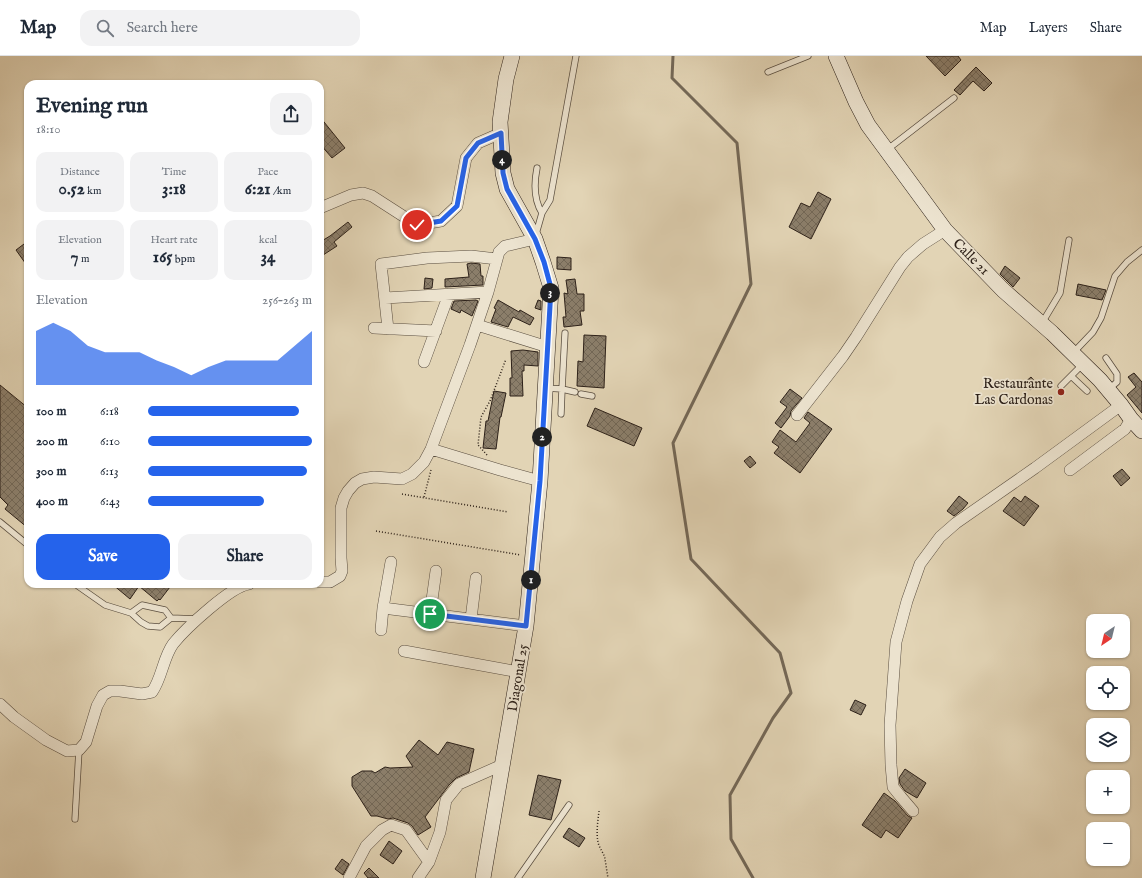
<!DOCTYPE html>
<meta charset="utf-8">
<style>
body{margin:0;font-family:"IM FELL English",serif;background:#f2f2f3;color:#1f2937;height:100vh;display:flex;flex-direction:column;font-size:15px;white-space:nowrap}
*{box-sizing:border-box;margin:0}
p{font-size:13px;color:#747a83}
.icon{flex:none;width:22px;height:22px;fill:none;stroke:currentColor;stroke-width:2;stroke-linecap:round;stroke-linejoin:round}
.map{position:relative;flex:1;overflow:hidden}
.side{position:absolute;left:24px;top:24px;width:300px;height:508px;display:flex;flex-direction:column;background:#fff;border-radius:12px;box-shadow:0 1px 3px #0004}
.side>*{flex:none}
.needle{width:26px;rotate:215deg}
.buttons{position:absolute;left:1086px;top:558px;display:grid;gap:8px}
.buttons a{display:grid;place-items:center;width:44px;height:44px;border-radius:8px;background:#fff;box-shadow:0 1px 3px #0004;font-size:20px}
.pin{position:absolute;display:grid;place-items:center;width:34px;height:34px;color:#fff;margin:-17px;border:2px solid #fff;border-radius:50%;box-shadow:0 1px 4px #0007}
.km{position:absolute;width:20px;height:20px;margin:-10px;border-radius:50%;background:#222;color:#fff;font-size:11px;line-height:20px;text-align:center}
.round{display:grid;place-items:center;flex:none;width:42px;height:42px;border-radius:12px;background:#f2f2f3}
.headline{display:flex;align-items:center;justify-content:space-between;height:68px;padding:0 12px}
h1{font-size:22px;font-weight:700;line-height:30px}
.stats{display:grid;grid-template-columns:repeat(3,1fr);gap:6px;height:68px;padding:4px 12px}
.stats div{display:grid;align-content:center;border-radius:10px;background:#f2f2f3;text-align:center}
.stats b{font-size:17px;font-weight:700}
.stats small{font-size:11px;font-weight:400}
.stats p{font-size:11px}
.chart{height:112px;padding:8px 12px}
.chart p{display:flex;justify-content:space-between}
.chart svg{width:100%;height:72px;margin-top:4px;fill:#2563eb;opacity:.7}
.action{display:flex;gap:8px;margin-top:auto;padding:8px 12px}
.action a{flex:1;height:46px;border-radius:12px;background:#2563eb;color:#fff;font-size:16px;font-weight:700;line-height:46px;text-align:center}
.action a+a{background:#f2f2f3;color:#1f2937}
ul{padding:0 12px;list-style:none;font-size:13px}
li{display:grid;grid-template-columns:64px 48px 1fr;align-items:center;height:30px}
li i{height:10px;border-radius:5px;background:#2563eb}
header{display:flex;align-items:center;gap:24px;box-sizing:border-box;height:56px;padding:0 20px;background:#fff;border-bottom:1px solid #e0e1e3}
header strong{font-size:19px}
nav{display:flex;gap:22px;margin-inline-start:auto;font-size:14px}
.search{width:280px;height:36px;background:#f2f2f3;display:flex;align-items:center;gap:10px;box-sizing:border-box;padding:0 14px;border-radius:12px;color:#747a83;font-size:15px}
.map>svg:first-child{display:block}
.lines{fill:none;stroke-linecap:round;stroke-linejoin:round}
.stream{stroke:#746857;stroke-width:3}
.building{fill:url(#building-cross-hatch);stroke:#2d2119}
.lane-casing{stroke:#5a4e40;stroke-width:7}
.street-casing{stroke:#5a4e40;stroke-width:12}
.secondary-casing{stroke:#2d2119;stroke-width:16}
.path{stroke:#2d2119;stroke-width:1.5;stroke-dasharray:1 2;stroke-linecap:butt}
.lane{stroke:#ece3cf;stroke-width:5.5}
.street{stroke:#ece3cf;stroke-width:11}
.secondary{stroke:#ece3cf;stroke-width:15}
.route-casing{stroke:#fff;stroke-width:8}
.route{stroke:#2563eb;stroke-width:5}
.poi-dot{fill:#8f2418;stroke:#ece3cf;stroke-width:1.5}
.labels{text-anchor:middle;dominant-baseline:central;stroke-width:3.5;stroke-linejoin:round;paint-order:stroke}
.street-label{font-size:14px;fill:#2d2119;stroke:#ece3cf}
.poi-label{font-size:14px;fill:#2d2119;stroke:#ece3cf;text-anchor:end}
</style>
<header>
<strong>Map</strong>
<div class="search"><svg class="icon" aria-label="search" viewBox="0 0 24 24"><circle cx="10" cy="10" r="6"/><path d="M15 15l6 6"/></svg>Search here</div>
<nav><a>Map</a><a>Layers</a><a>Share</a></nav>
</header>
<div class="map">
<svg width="1142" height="822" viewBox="0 0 1142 822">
<defs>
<pattern id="building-cross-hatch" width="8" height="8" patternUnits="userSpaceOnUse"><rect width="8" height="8" fill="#8b7e6a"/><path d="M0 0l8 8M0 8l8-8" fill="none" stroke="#726756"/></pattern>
</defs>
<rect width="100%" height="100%" fill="#e2d4b5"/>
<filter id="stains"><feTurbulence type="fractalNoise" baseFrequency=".005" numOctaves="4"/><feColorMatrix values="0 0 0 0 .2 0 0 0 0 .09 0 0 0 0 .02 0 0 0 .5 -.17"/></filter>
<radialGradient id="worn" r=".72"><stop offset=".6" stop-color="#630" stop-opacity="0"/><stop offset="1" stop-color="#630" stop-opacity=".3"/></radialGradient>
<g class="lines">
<path class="stream" d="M 673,0 L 672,22 L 737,87 L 751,228 L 673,387 L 691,503 L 780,597 L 791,637 L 773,662 L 730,739 L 731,783 L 753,822"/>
</g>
<path class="building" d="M 926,0 L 958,0 L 961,4 L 945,20 Z
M 976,11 L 992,27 L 984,35 L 973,25 L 960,39 L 954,34 Z
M 320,61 L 345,92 L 332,102 L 320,88 Z
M 818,136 L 831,143 L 811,183 L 789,171 L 801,147 L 810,151 Z
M 348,166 L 352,171 L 334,186 L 337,190 L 320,201 L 320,186 L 330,180 Z
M 28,185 L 28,211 L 16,194 Z
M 557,201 L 571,202 L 571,214 L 557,213 Z
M 471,207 L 480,208 L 481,220 L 483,220 L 483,229 L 445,231 L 445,223 L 469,221 L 467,208 Z
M 1005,210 L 1020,222 L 1013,231 L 1000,218 Z
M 425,222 L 433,223 L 432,232 L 424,233 Z
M 575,223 L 577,238 L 584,238 L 584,255 L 580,255 L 582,269 L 564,271 L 563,261 L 566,261 L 564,237 L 568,238 L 566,224 Z
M 1078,228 L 1106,234 L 1102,244 L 1076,239 Z
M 476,244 L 478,245 L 472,260 L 461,254 L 460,257 L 451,253 L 454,245 Z
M 498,244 L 519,256 L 520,254 L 534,262 L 530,269 L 513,261 L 508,271 L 491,266 L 496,253 L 494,252 Z
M 538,244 L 541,245 L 541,254 L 535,252 Z
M 584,279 L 606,280 L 604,332 L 577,330 L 578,305 L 583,306 Z
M 523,294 L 538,296 L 538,310 L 524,309 L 524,315 L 522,315 L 523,340 L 510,340 L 510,322 L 512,322 L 511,295 Z
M 1134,317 L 1142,326 L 1142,357 L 1127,339 L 1136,331 L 1128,321 Z
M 1031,321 L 1037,328 L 1030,334 L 1024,327 Z
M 0,329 L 28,352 L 28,472 L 5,453 L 8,449 L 0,441 Z
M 790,333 L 802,342 L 791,355 L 790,360 L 781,372 L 775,367 L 787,351 L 780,346 Z
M 494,335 L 506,337 L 501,361 L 500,361 L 496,393 L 483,392 L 486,365 L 488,365 Z
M 595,352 L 642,372 L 634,390 L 587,370 Z
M 808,356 L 832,373 L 800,417 L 774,397 L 779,391 L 772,386 L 780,374 L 796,386 L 810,367 L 804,362 Z
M 750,400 L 756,407 L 750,412 L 744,405 Z
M 1122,413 L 1130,422 L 1121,430 L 1113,420 Z
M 959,440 L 968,447 L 963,453 L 954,460 L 947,455 Z
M 1025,440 L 1039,450 L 1024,470 L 1003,455 L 1014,441 L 1021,446 Z
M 112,528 L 167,528 L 170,531 L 160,544 L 159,543 L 157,545 L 139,530 L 130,543 Z
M 855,644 L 866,649 L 861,659 L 850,654 Z
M 419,684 L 438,699 L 447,686 L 474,693 L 469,716 L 456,722 L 449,729 L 425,761 L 431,771 L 418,779 L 412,770 L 408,767 L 393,762 L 388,763 L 377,760 L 371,760 L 352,730 L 352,721 L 362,715 L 372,715 L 375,717 L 385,711 L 390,712 L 413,711 L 406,700 Z
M 905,713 L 926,727 L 917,742 L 905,735 L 900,728 L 899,722 Z
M 538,719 L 561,724 L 551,764 L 529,759 Z
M 884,737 L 895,745 L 908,760 L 912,762 L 898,782 L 886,774 L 881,782 L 862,769 Z
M 569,772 L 585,782 L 579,791 L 563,781 Z
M 389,785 L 402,795 L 393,808 L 380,799 Z
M 342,803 L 349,808 L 343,819 L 335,813 Z
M 369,812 L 379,822 L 368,822 L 364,817 Z"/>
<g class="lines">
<defs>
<path id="lane" d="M 768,16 L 808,0
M 888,93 L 954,42
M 537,112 C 534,127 534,144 542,157
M 536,178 L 542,157 L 550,144 L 576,0
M 1042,267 L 1060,237 L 1069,184
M 565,277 L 562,333 L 575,336
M 1073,297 L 1093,276 L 1101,262 L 1115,220 L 1127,206 L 1142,194
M 1106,302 L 1117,318 L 1117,326 L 1109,333
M 1071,320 L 1087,335
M 1061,330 L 1083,308
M 546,332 L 562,333 L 561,358
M 581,338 L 592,340
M 0,466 L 28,489
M 75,528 L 105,549 L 131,557 L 141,566 L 148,570 L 160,571 L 171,562 L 197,563
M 131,557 L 142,549 L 165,554 L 171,562
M 75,763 L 79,694
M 518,822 L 569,749"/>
<path id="street" d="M 320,152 L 351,139 L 363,137 L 372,140 L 417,169 L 441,165 L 457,150 L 466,102 L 478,87 L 501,77
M 385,242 L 488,236
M 477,269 L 548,291
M 374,272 L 436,275
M 388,273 L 381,208 L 427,202 L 471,200 L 497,203
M 424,306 L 449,238
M 797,359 L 843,300 L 856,281 L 900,211 L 908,201 L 923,188 L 945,174
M 431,393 L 500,414 L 540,425
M 1070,414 L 1125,373 L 1131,363
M 391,506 L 383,552 L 526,570
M 320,526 L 330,526 L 340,520 L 342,515 L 341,502 L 341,452 L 344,442 L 348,435 L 355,427 L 362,423 L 374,421 L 402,423 L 412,418 L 424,406 L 431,393 L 470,289 L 488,236 L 499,196 L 505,190 L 535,183
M 430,558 L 436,515
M 471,563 L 476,522
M 381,574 L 383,552
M 404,595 L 519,616
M 0,648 L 14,661 L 46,684 L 67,695 L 79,694 L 86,686 L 97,650 L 103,639 L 110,635 L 120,635 L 142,638 L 152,636 C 162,622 163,602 173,588 C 185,573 231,530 249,528
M 913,755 L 901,741 L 893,731 L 891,709 L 890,669 L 896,586 L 907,545 L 920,508 L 940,481 L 956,467 L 1035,412 L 1121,349
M 349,822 L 366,790 L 382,774 L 391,769 L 406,774 L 429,806
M 418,822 L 429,806 L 440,776 L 446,744 L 459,728 L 502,709"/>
<path id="secondary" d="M 836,0 L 856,46 L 868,69 L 945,174 L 1003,234 L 1052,277 L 1100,324 L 1121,349 L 1131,363 L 1142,375
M 483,822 L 526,570 L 540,425 L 551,232 L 543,206 L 535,183 L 507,133 L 503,117 L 500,66 L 506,23 L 512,0"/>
</defs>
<use href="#lane" class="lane-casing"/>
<use href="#street" class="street-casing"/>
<use href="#secondary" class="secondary-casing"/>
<path class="path" d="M 487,399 L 478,389 L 481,361 L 490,345 L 506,303
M 402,438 L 508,456
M 424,441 L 431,414
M 376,475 L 521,499
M 599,755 C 598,764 596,776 598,786 C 599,792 604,797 605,803 C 606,809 607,816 608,822"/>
<use href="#lane" class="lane"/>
<use href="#street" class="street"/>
<use href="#secondary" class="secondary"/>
</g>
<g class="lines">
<defs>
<path id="route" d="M 417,169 L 441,165 L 457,150 L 466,102 L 478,87 L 501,77 L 503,117 L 507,133 L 535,183 L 544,206 L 551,232 L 540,425 L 526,570 L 430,558"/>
</defs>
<use href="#route" class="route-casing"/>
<use href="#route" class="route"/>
</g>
<circle class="poi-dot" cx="1061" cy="336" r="4"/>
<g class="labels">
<g class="street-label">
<text transform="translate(971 201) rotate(45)">Calle 21</text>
<text transform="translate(518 622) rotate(-81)">Diagonal 25</text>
</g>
<g class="poi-label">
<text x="1053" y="328">Restaurante<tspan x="1053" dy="16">Las Cardonas</tspan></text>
</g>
</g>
<rect width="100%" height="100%" filter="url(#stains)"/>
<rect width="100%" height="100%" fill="url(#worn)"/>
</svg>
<div class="buttons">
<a><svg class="needle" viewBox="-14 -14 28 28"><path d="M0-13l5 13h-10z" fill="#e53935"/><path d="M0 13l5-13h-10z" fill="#747a83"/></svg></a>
<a><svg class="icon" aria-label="locate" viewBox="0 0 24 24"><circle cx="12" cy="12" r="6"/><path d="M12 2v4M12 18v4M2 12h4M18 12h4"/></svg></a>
<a><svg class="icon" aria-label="layers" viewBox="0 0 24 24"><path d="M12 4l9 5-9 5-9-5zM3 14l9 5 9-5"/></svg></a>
<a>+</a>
<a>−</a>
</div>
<div class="pin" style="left:430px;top:558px;background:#1e9e55"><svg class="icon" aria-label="arrive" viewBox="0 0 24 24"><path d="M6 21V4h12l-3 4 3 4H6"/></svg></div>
<div class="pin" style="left:417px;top:169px;background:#d93025"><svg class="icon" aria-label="check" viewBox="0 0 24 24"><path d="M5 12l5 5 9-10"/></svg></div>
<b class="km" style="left:531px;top:524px">1</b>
<b class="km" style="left:542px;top:381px">2</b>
<b class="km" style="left:550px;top:237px">3</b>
<b class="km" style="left:502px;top:104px">4</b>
<section class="side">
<div class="headline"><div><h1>Evening run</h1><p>18:10</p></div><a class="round"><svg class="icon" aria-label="share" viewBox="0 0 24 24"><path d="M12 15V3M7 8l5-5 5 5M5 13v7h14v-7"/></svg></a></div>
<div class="stats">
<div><p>Distance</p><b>0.52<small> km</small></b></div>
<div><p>Time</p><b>3:18</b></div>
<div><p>Pace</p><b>6:21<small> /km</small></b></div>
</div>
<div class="stats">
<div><p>Elevation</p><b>7<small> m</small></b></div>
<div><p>Heart rate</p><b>165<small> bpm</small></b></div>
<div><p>kcal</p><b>34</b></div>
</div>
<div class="chart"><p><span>Elevation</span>256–263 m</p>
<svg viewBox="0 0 160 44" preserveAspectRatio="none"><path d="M0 44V11L10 6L20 11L30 20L40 24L50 24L60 24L70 29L80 33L90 38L100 33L110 29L120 29L130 29L140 29L150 20L160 11V44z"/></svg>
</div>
<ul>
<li><b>100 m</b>6:18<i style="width:92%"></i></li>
<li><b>200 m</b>6:10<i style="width:100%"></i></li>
<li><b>300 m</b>6:13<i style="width:97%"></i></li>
<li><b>400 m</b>6:43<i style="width:71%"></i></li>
</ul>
<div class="action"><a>Save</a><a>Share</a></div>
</section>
</div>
